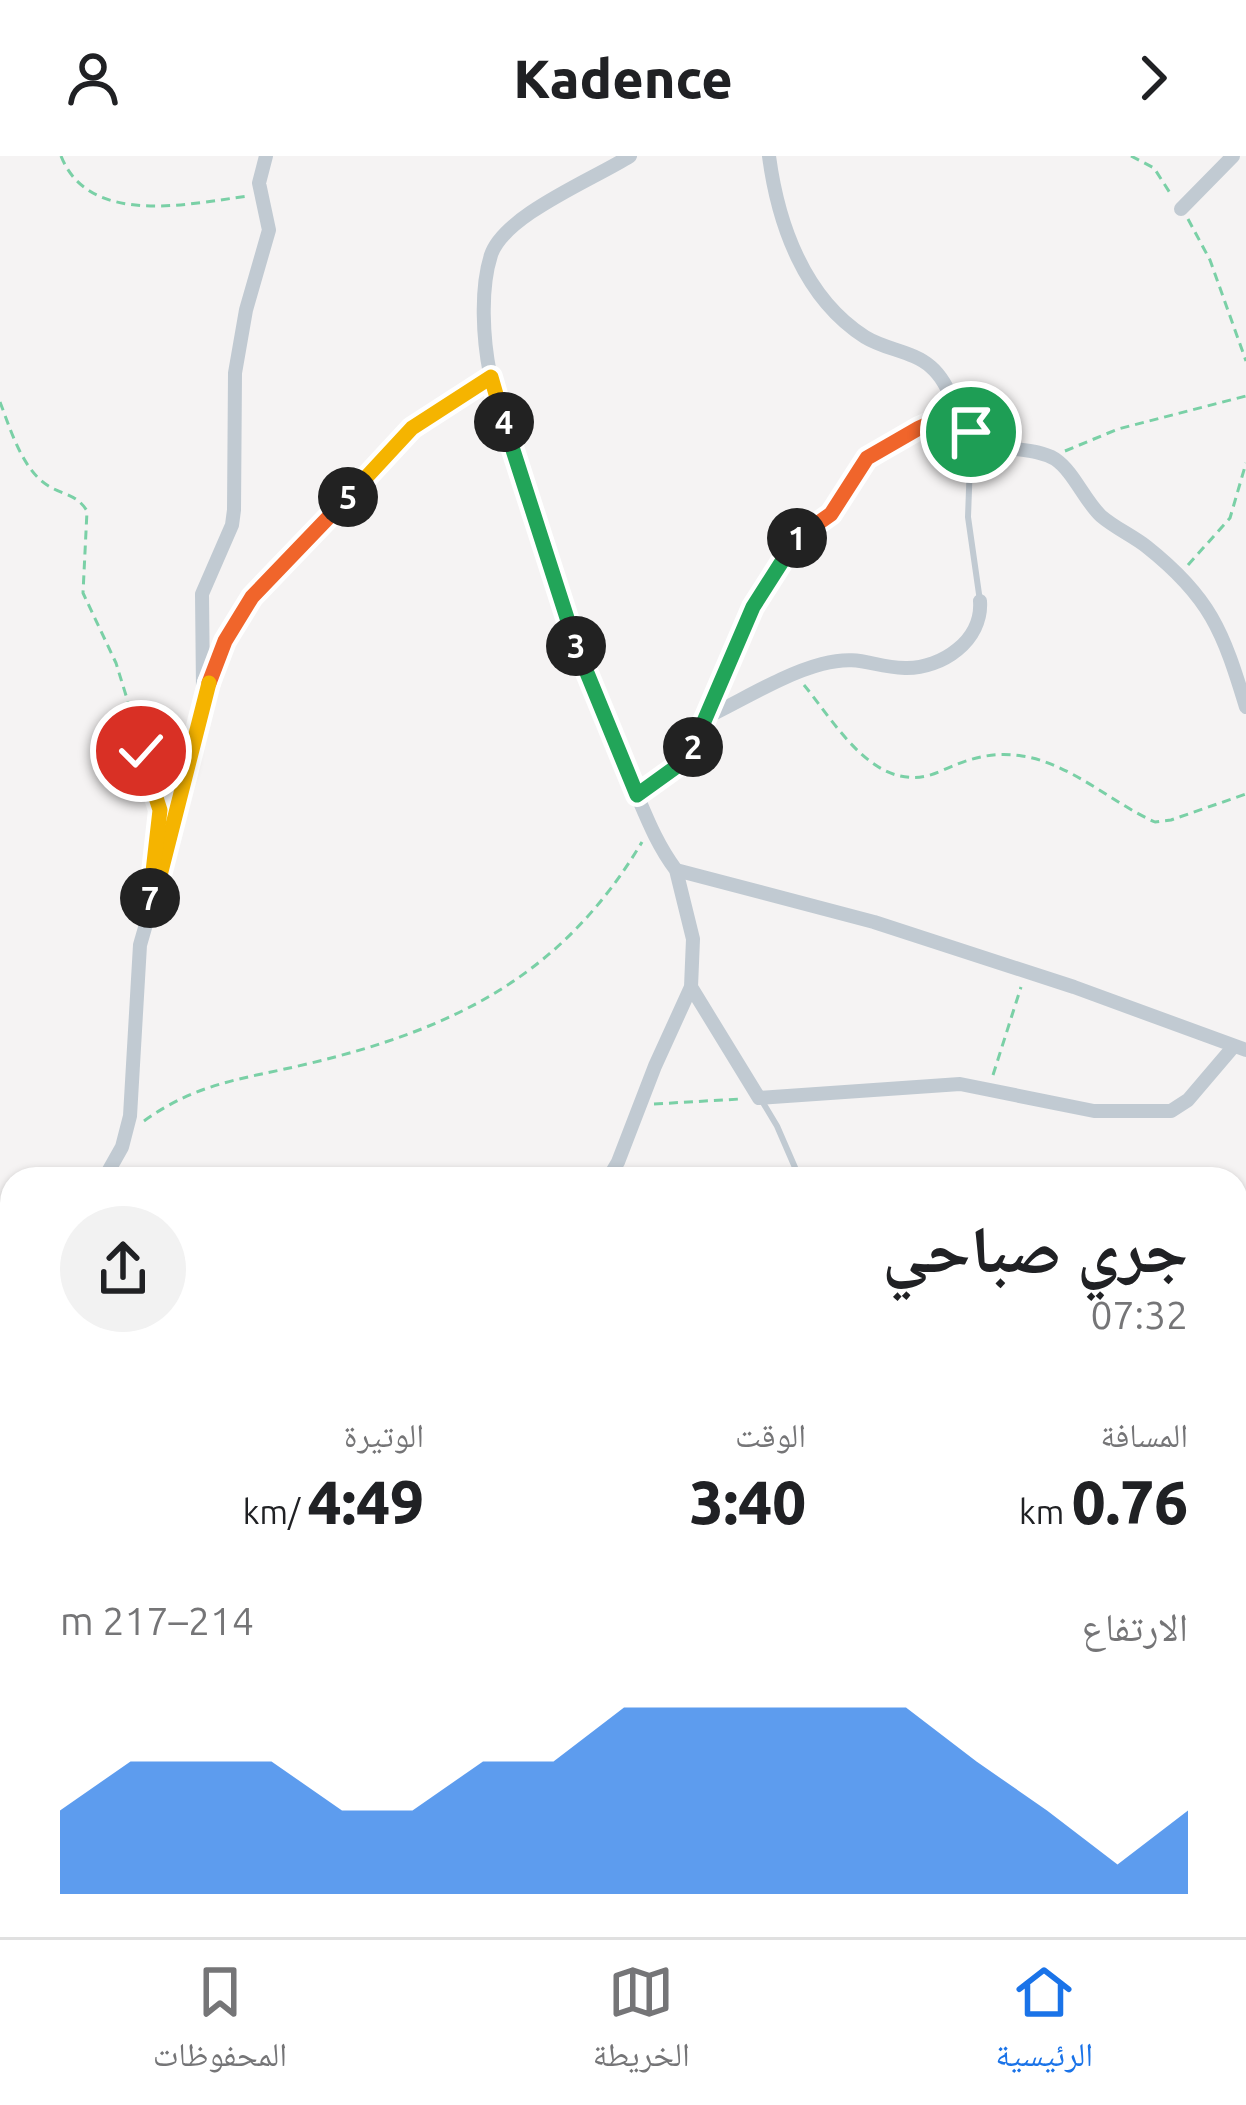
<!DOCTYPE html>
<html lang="ar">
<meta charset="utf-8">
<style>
body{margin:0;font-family:Ubuntu,"Noto Naskh Arabic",sans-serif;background:#f2f2f2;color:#202124;direction:rtl;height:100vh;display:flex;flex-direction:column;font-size:45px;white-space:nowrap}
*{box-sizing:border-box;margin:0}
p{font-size:39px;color:#757577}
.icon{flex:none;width:66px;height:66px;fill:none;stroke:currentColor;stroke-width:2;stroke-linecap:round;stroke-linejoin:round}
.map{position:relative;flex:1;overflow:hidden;direction:ltr}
.side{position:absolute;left:0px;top:1011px;width:1248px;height:771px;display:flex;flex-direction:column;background:#fff;border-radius:36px 36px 0 0;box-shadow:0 3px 9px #0004;direction:rtl}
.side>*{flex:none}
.pin{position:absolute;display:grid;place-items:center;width:102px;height:102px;color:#fff;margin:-51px;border:6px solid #fff;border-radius:50%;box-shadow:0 3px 12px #0007}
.km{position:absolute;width:60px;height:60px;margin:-30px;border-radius:50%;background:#222;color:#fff;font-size:33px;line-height:60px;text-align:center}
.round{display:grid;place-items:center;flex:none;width:126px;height:126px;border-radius:63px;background:#f2f2f2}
.summary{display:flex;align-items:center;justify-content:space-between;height:204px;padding:0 60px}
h1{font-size:66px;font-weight:800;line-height:90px}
.metrics{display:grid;grid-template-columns:repeat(3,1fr);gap:18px;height:204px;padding:12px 60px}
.metrics div{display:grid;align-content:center}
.metrics b{font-size:60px;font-weight:800}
.metrics small{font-size:33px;font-weight:400}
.metrics p{font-size:33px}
.chart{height:336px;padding:24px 60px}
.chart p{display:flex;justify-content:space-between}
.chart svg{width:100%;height:216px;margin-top:12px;fill:#1a73e8;opacity:.7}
header{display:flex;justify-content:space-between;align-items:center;height:156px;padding:0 60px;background:#fff;font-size:54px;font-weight:800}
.menu{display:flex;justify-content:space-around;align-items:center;height:168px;border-top:3px solid #e0e0e0;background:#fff;font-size:33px;color:#757577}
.menu a{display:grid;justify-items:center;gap:6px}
.menu .current{color:#1a73e8}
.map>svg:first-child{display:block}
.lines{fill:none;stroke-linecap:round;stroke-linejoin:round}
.path{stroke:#7ad0a6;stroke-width:3;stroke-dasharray:9 6;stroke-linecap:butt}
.service{stroke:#c1cad2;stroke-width:6}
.minor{stroke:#c1cad2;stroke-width:14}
.split-1-casing{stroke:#fff;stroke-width:24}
.split-2-casing{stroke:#fff;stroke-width:24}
.split-3-casing{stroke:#fff;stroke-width:24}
.split-4-casing{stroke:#fff;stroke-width:24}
.split-5-casing{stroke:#fff;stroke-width:24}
.split-6-casing{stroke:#fff;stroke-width:24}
.split-7-casing{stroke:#fff;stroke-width:24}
.split-8-casing{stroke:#fff;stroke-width:24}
.split-1{stroke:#f0652b;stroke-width:15}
.split-2{stroke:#22a559;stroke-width:15}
.split-3{stroke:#22a559;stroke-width:15}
.split-4{stroke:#22a559;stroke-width:15}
.split-5{stroke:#f5b400;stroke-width:15}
.split-6{stroke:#f0652b;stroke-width:15}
.split-7{stroke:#f5b400;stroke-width:15}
.split-8{stroke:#f5b400;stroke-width:15}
</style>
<header><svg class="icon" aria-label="forward" viewBox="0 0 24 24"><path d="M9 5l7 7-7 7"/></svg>Kadence<svg class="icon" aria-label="person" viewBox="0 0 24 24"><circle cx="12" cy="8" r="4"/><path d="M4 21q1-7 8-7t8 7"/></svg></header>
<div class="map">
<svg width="1246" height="1781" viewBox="0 0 1246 1781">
<rect width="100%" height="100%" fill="#f5f3f3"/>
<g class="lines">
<path class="path" d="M 61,0 C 89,71 188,48 248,40
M 1131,0 L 1154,12 L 1172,40
M 1188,63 L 1210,104 L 1246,205
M 0,246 C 10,272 22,313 47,329 C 62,339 77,338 87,355 L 83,437 L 116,507 L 157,640 L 159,666
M 1065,295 L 1118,273 L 1246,240
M 1188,409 L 1230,362 L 1246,307
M 804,529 C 837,569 878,644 941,615 C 968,603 991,595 1022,600 C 1070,607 1112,647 1155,666 L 1171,664 L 1246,638
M 993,919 L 1021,831
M 654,948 L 740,943
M 144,965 C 198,926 244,923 307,908 C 454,873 562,820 642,686
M 0,1151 L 12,1150
M 1236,1631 L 1246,1623
M 1151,1770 L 1152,1781
M 1100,1781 L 1110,1770"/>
<path class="service" d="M 971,279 L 968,361 L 980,445
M 762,945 L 777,970 L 800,1023"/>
<path class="minor" d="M 630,0 C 594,23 504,59 491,99 C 480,133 483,183 490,218 C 501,274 523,330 541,384 C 568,466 596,546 631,625 C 645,657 655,686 676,714 L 874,766 L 1074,831 L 1246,894
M 769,0 C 778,68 804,142 865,181 C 886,194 913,195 931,211 C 952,229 955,262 977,280 C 999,298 1031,289 1055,303 C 1074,316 1084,344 1101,360 C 1115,372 1133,380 1147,391 C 1210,441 1223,475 1246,551
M 1181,53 L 1233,0
M 203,533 L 202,438 L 232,369 L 234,354 L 235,217 L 246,154 L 269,74 L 259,27 L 266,0
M 711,559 C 746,542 784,518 822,508 C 861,498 871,511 905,512 C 942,513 983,484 980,445
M 637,639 L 676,611 L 696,588 L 753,451 L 793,386 L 831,358 L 867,302 L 918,272 L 957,255
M 691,831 L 759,942 L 960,928 L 1094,955 L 1171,955 L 1188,944 L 1234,890
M 104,1023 L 122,991 L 130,960 L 140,789 L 176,664 L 204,540 L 225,485 L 252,441 L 343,348 L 389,293 L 412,272 L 491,221
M 608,1023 L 618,1006 L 655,910 L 691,831 L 693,783 L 676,714
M 0,1260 L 12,1236"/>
</g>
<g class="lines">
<defs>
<path id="split-1" d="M 797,382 L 831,358 L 867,302 L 919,272 L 957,255 L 971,276"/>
<path id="split-2" d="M 693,591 L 753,451 L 797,382"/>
<path id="split-3" d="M 576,490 L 637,639 L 676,611 L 693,591"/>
<path id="split-4" d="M 504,266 L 576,490"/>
<path id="split-5" d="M 348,341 L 412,272 L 491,221 L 504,266"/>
<path id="split-6" d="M 209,527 L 225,485 L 252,441 L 348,341"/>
<path id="split-7" d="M 150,742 L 153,747 L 209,527"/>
<path id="split-8" d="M 141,595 L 160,654 L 150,742"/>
</defs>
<use href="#split-1" class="split-1-casing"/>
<use href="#split-2" class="split-2-casing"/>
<use href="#split-3" class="split-3-casing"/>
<use href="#split-4" class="split-4-casing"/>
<use href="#split-5" class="split-5-casing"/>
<use href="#split-6" class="split-6-casing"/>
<use href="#split-7" class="split-7-casing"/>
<use href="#split-8" class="split-8-casing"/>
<use href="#split-1" class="split-1"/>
<use href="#split-2" class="split-2"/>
<use href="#split-3" class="split-3"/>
<use href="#split-4" class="split-4"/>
<use href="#split-5" class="split-5"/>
<use href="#split-6" class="split-6"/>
<use href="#split-7" class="split-7"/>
<use href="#split-8" class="split-8"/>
</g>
</svg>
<div class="pin" style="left:971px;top:276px;background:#1e9e55"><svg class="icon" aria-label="arrive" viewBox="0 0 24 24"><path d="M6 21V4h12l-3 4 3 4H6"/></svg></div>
<div class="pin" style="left:141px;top:595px;background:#d93025"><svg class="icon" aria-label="check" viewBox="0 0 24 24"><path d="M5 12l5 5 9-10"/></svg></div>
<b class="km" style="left:797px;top:382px">1</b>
<b class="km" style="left:693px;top:591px">2</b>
<b class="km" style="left:576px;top:490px">3</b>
<b class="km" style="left:504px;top:266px">4</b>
<b class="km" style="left:348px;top:341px">5</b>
<b class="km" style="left:150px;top:742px">7</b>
<section class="side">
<div class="summary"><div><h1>جري صباحي</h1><p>07:32</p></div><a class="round"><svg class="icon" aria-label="share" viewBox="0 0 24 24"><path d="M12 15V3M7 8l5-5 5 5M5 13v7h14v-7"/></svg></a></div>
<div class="metrics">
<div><p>المسافة</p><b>0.76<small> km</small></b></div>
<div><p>الوقت</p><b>3:40</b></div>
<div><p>الوتيرة</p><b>4:49<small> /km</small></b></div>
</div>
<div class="chart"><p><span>الارتفاع</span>214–217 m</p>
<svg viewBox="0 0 160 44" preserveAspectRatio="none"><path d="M0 44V27L10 17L20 17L30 17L40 27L50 27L60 17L70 17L80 6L90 6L100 6L110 6L120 6L130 17L140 27L150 38L160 27V44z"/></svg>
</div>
</section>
</div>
<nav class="menu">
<a class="current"><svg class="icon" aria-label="home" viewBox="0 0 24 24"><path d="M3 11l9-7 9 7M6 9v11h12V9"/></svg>الرئيسية</a>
<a><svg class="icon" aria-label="map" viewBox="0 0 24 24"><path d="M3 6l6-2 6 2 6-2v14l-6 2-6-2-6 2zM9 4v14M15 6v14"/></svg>الخريطة</a>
<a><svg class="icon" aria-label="saved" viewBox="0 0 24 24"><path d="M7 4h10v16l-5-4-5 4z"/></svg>المحفوظات</a>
</nav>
